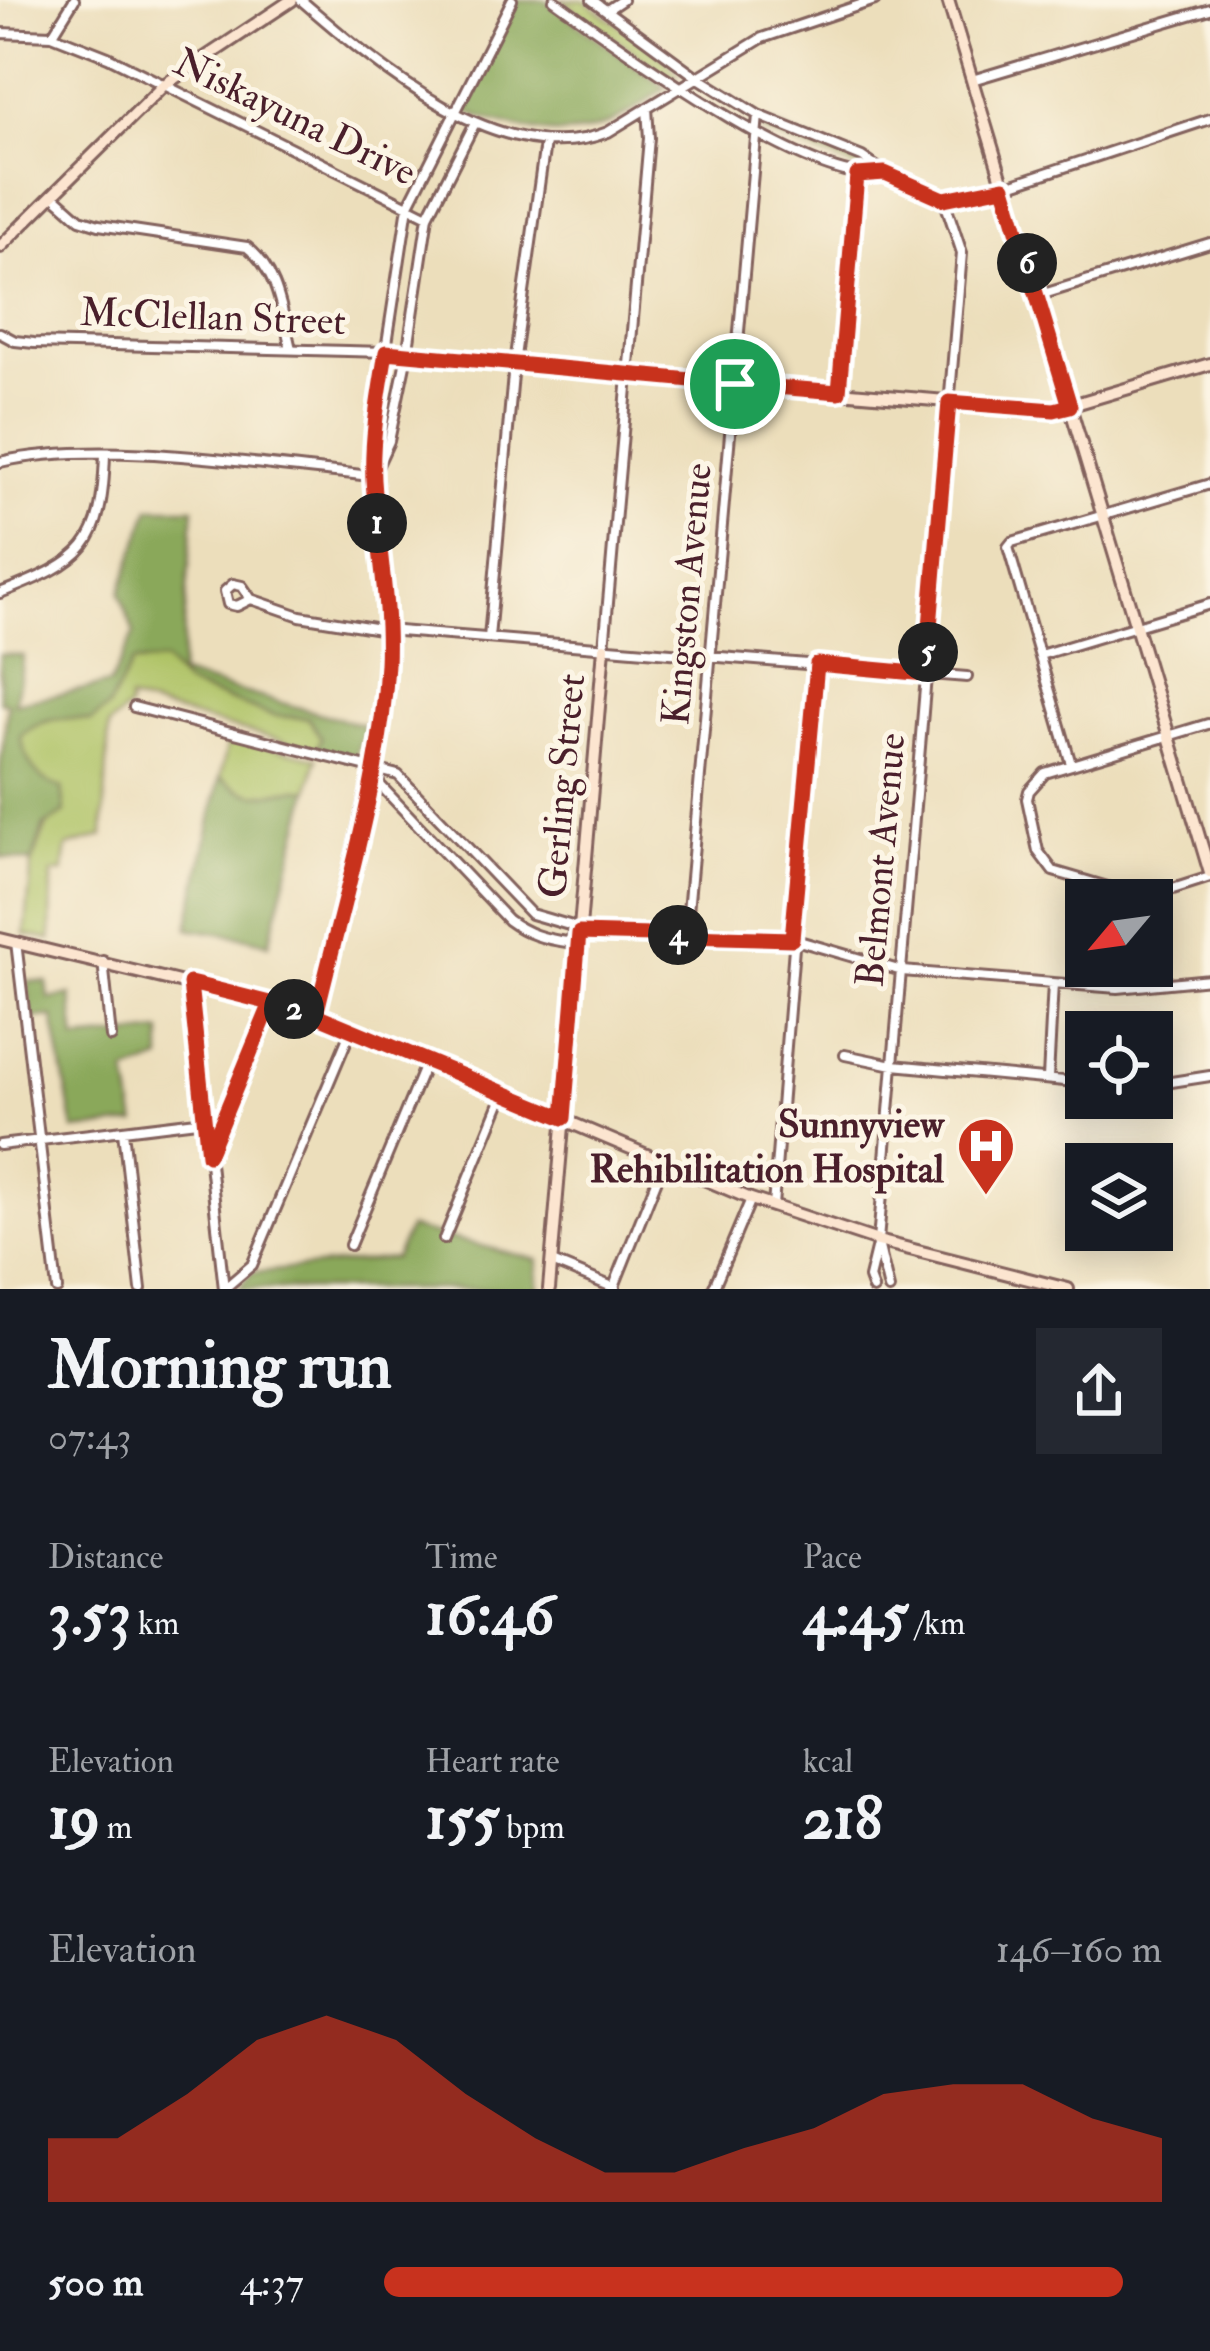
<!DOCTYPE html>
<meta charset="utf-8">
<style>
body{margin:0;font-family:"IM FELL Double Pica",serif;background:#242831;color:#f1f3f6;height:100vh;display:flex;flex-direction:column;font-size:45px;white-space:nowrap}
*{box-sizing:border-box;margin:0}
p{font-size:39px;color:#9ea1a6}
.icon{flex:none;width:66px;height:66px;fill:none;stroke:currentColor;stroke-width:2;stroke-linecap:round;stroke-linejoin:round}
.map{position:relative;height:1289px;overflow:hidden}
.side{display:flex;flex-direction:column;background:#171b24;flex:1}
.side>*{flex:none}
.needle{width:78px;rotate:241deg}
.controls{position:absolute;left:1065px;top:879px;display:grid;gap:24px}
.controls a{display:grid;place-items:center;width:108px;height:108px;border-radius:0px;background:#171b24;box-shadow:0 6px 30px #0003;font-size:60px}
.pin{position:absolute;display:grid;place-items:center;width:102px;height:102px;color:#fff;margin:-51px;border:6px solid #fff;border-radius:50%;box-shadow:0 3px 12px #0007}
.km{position:absolute;width:60px;height:60px;margin:-30px;border-radius:50%;background:#222;color:#fff;font-size:33px;line-height:60px;text-align:center}
.round{display:grid;place-items:center;flex:none;width:126px;height:126px;border-radius:0px;background:#242831}
.overview{display:flex;align-items:center;justify-content:space-between;height:204px;padding:0 48px}
h1{font-size:66px;font-weight:800;line-height:90px}
.stats{display:grid;grid-template-columns:repeat(3,1fr);gap:18px;height:204px;padding:12px 48px}
.stats div{display:grid;align-content:center}
.stats b{font-size:60px;font-weight:800}
.stats small{font-size:33px;font-weight:400}
.stats p{font-size:33px}
.chart{height:336px;padding:24px 48px}
.chart p{display:flex;justify-content:space-between}
.chart svg{width:100%;height:216px;margin-top:12px;fill:#c8321e;opacity:.7}
ul{padding:0 48px;list-style:none;font-size:39px}
li{display:grid;grid-template-columns:192px 144px 1fr;align-items:center;height:90px}
li i{height:30px;border-radius:15px;background:#c8321e}
.map>svg:first-child{display:block}
.green{fill:#aec265;stroke:#7c7048;stroke-width:3}
.forest{fill:#8aa85a;stroke:#6a6442;stroke-width:3}
.lines{fill:none;stroke-linecap:round;stroke-linejoin:round}
.street-casing{stroke:#83625d;stroke-width:14}
.secondary-casing{stroke:#83625d;stroke-width:16}
.street{stroke:#fff;stroke-width:8}
.secondary{stroke:#fce5d0;stroke-width:10}
.route-casing{stroke:#fff;stroke-width:24}
.route{stroke:#c8321e;stroke-width:15}
.labels{text-anchor:middle;dominant-baseline:central;stroke-width:10;stroke-linejoin:round;paint-order:stroke}
.street-label{font-size:39px;fill:#4a1f2b;stroke:#fcf5e5}
.poi-label{font-size:39px;font-weight:bold;fill:#4a1f2b;stroke:#fcf5e5;text-anchor:end}
</style>
<div class="map">
<svg width="1210" height="1289" viewBox="0 0 1210 1289">
<rect width="100%" height="100%" fill="#fcf5e5"/>
<filter id="ink" filterUnits="userSpaceOnUse"><feTurbulence type="fractalNoise" baseFrequency=".00833" numOctaves="2"/><feDisplacementMap in="SourceGraphic" scale="24" xChannelSelector="R" yChannelSelector="G"/><feConvolveMatrix kernelMatrix="1 2 1 2 8 2 1 2 1" color-interpolation-filters="sRGB"/></filter>
<filter id="wash" filterUnits="userSpaceOnUse"><feTurbulence type="fractalNoise" baseFrequency=".004" numOctaves="4" result="noise"/><feDisplacementMap in="SourceGraphic" scale="48" xChannelSelector="R" yChannelSelector="G"/><feGaussianBlur stdDeviation="2.7" result="paint"/><feColorMatrix in="noise" values="0 0 0 0 0 0 0 0 0 0 0 0 0 0 0 0 0 1.4 0 .05"/><feComposite in="paint" operator="in"/></filter>
<g filter="url(#wash)">
<rect width="100%" height="100%" fill="#ecdebb"/>
<path class="green" d="M 561,0 L 584,0 L 664,58 L 680,76 L 672,79 Z
M 765,122 L 866,165 L 869,173 L 769,135 L 763,131 Z
M 164,661 L 186,685 L 274,716 L 309,718 L 321,738 L 317,750 L 129,700 L 129,708 L 109,726 L 103,836 L 67,847 L 63,872 L 52,873 L 51,940 L 25,935 L 32,862 L 49,820 L 48,784 L 27,764 L 20,736 C 44,717 61,716 91,721 L 132,663 Z
M 229,738 L 317,758 L 309,790 C 265,785 266,811 220,777 Z"/>
<path class="forest" d="M 517,0 L 545,0 L 666,88 C 612,126 586,144 519,128 C 500,123 482,120 465,111 Z
M 150,508 L 194,508 L 180,675 L 366,726 L 355,757 L 317,750 L 321,738 L 309,718 L 274,716 L 186,685 L 164,661 L 132,663 L 108,708 L 91,721 C 61,716 44,717 21,736 C 26,762 35,780 62,788 L 65,813 L 44,826 L 32,862 L 0,857 L 0,770 L 8,703 L 0,702 L 0,654 L 24,656 L 15,703 L 110,684 L 134,634 L 120,593 Z
M 220,777 C 266,811 265,785 309,790 L 269,944 C 242,934 216,934 188,928 Z
M 27,981 L 47,982 L 49,999 L 71,995 L 76,1040 L 162,1032 L 162,1060 L 127,1073 L 136,1124 L 74,1130 L 53,1017 L 32,1018 Z
M 409,1228 L 538,1260 L 538,1289 L 238,1289 L 252,1273 L 394,1258 Z"/>
</g>
<g filter="url(#ink)">
<g class="lines">
<defs>
<path id="street" d="M 301,0 C 376,65 502,174 608,132 L 762,38 L 875,0
M 554,0 C 615,43 813,190 884,174
M 592,0 L 697,77 L 758,115 L 862,157 L 885,173 L 944,199 L 1004,187 L 1210,119
M 607,10 L 622,0
M 0,33 L 52,35 L 108,57 L 428,216
M 53,34 L 74,0
M 972,80 L 1210,9
M 54,196 L 80,219 L 99,225 L 247,247 C 279,272 282,312 291,349
M 1037,296 L 1210,243
M 0,333 L 15,341 L 34,343 L 386,352 L 573,370
M 839,392 L 857,175
M 0,462 C 106,438 263,466 373,476
M 376,469 L 389,441 L 407,355 L 428,216 L 475,123
M 233,584 L 242,586 L 251,599 L 237,606 L 228,604 L 225,591 Z
M 0,593 C 85,560 102,547 105,454
M 251,599 L 300,616 L 386,630 L 967,677
M 489,638 L 514,364 L 545,143
M 604,648 L 649,138 L 647,108
M 1040,655 L 1210,604
M 134,707 L 398,775 L 531,914 L 569,925 L 579,933 L 792,939 L 902,971 L 1053,983 L 1118,988 L 1210,979
M 1208,724 L 1045,773 L 1029,791 L 1027,799 L 1038,851 L 1053,871 L 1128,893 L 1151,896 L 1210,877
M 1071,764 L 1008,547 L 1012,542 L 1210,484
M 375,771 L 380,785 L 508,920 C 527,934 544,939 567,942 L 578,934
M 686,935 L 758,115
M 16,942 L 57,1289
M 103,961 L 111,1037
M 190,983 L 224,1289
M 316,1015 L 384,712 L 387,655 L 373,476 L 373,435 L 408,206 L 512,0
M 845,1055 L 893,1065 L 1086,1083
M 1048,1078 L 1053,983
M 1152,1085 L 1210,1076
M 123,1131 L 141,1289
M 0,1145 L 205,1120
M 210,1152 L 271,1005
M 773,1206 L 817,664
M 444,1239 L 504,1093
M 878,1243 L 889,1289
M 350,1245 L 427,1060
M 552,1262 L 615,1288
M 225,1288 L 252,1265 L 351,1030
M 613,1289 L 663,1164
M 713,1289 L 751,1199
M 873,1289 L 869,1278 L 878,1241 L 962,253 L 944,199"/>
<path id="secondary" d="M 948,0 L 1210,873
M 0,247 L 164,85 L 292,0
M 573,370 L 1055,410 L 1210,364
M 0,939 L 316,1015 L 751,1199 L 878,1241 L 1068,1289
M 549,1289 L 604,648"/>
</defs>
<use href="#street" class="street-casing"/>
<use href="#secondary" class="secondary-casing"/>
<use href="#street" class="street"/>
<use href="#secondary" class="secondary"/>
</g>
</g>
<g class="lines" filter="url(#ink)">
<defs>
<path id="route" d="M 735,384 L 386,352 C 379,395 371,437 373,480 C 377,541 390,604 387,664 C 381,782 343,900 316,1015 L 271,1003 L 208,1155 L 190,983 C 232,993 274,1004 316,1015 L 564,1118 L 579,933 L 792,939 L 817,664 L 926,674 L 949,402 L 1054,410 L 1070,406 L 1004,187 L 944,199 L 885,173 L 857,175 L 839,392 L 735,384"/>
</defs>
<use href="#route" class="route-casing"/>
<use href="#route" class="route"/>
</g>
<defs>
<symbol id="hospital-pin" viewBox="-11 -11 22 30"><path d="M0 17L-7.5 6A9.5 9.5 0 1 1 7.5 6Z" fill="#c8321e" stroke="#fcf5e5"/><path d="M-5-5h3v3.5h4V-5h3V5h-3V1.5h-4V5h-3Z" fill="#fff"/></symbol>
</defs>
<g fill-rule="evenodd">
<use href="#hospital-pin" x="953" y="1113" width="66" height="90"/>
</g>
<g class="labels">
<g class="street-label">
<text transform="translate(295 117) rotate(26)">Niskayuna Drive</text>
<text transform="translate(213 317) rotate(2)">McClellan Street</text>
<text transform="translate(687 594) rotate(-85)">Kingston Avenue</text>
<text transform="translate(562 786) rotate(-85)">Gerling Street</text>
<text transform="translate(881 860) rotate(-85)">Belmont Avenue</text>
</g>
<g class="poi-label">
<text x="944" y="1124">Sunnyview<tspan x="944" dy="45">Rehibilitation Hospital</tspan></text>
</g>
</g>
</svg>
<div class="controls">
<a><svg class="needle" viewBox="-14 -14 28 28"><path d="M0-13l5 13h-10z" fill="#e53935"/><path d="M0 13l5-13h-10z" fill="#9ea1a6"/></svg></a>
<a><svg class="icon" aria-label="locate" viewBox="0 0 24 24"><circle cx="12" cy="12" r="6"/><path d="M12 2v4M12 18v4M2 12h4M18 12h4"/></svg></a>
<a><svg class="icon" aria-label="layers" viewBox="0 0 24 24"><path d="M12 4l9 5-9 5-9-5zM3 14l9 5 9-5"/></svg></a>
</div>
<div class="pin" style="left:735px;top:384px;background:#1e9e55"><svg class="icon" aria-label="arrive" viewBox="0 0 24 24"><path d="M6 21V4h12l-3 4 3 4H6"/></svg></div>
<b class="km" style="left:377px;top:523px">1</b>
<b class="km" style="left:294px;top:1009px">2</b>
<b class="km" style="left:678px;top:935px">4</b>
<b class="km" style="left:928px;top:652px">5</b>
<b class="km" style="left:1027px;top:263px">6</b>
</div>
<section class="side">
<div class="overview"><div><h1>Morning run</h1><p>07:43</p></div><a class="round"><svg class="icon" aria-label="share" viewBox="0 0 24 24"><path d="M12 15V3M7 8l5-5 5 5M5 13v7h14v-7"/></svg></a></div>
<div class="stats">
<div><p>Distance</p><b>3.53<small> km</small></b></div>
<div><p>Time</p><b>16:46</b></div>
<div><p>Pace</p><b>4:45<small> /km</small></b></div>
</div>
<div class="stats">
<div><p>Elevation</p><b>19<small> m</small></b></div>
<div><p>Heart rate</p><b>155<small> bpm</small></b></div>
<div><p>kcal</p><b>218</b></div>
</div>
<div class="chart"><p><span>Elevation</span>146–160 m</p>
<svg viewBox="0 0 160 44" preserveAspectRatio="none"><path d="M0 44V31L10 31L20 22L30 11L40 6L50 11L60 22L70 31L80 38L90 38L100 33L110 29L120 22L130 20L140 20L150 27L160 31V44z"/></svg>
</div>
<ul>
<li><b>500 m</b>4:37<i style="width:95%"></i></li>
</ul>
</section>
